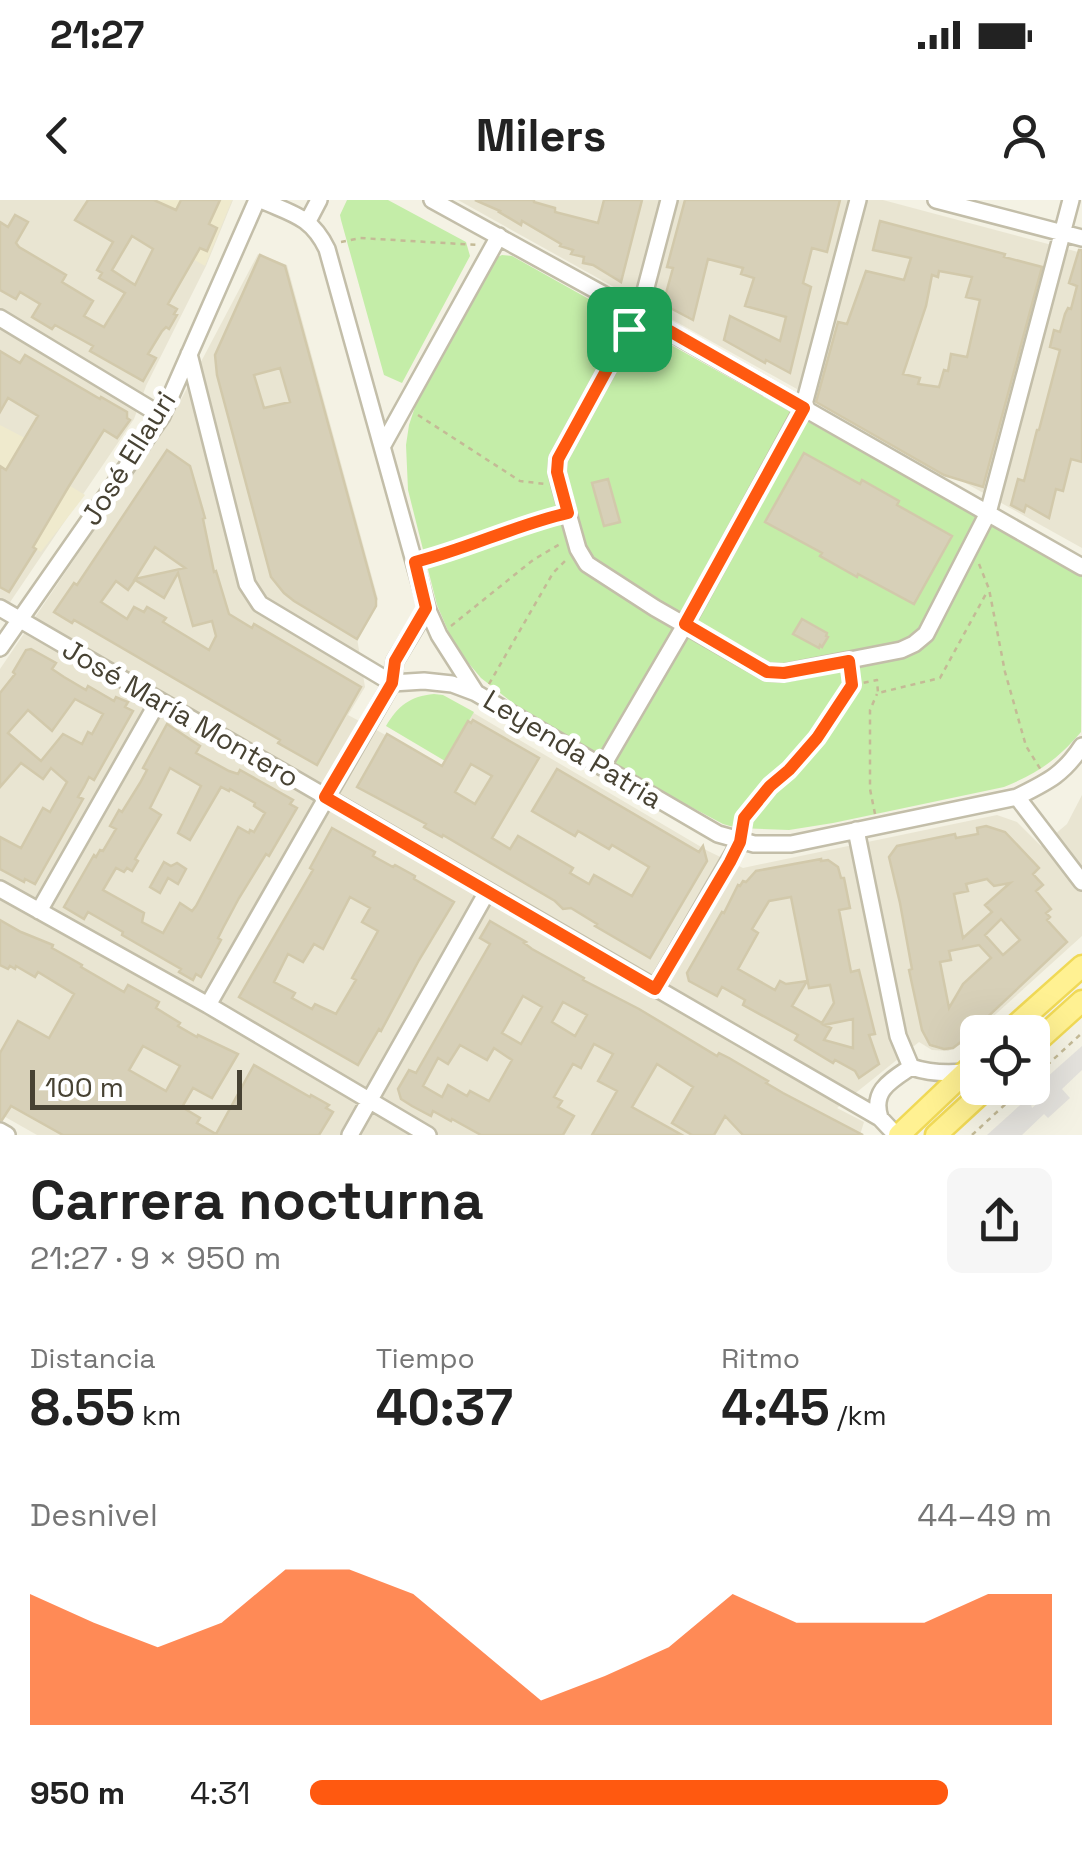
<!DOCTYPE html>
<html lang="es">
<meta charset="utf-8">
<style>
body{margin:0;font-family:"Space Grotesk",sans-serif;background:#f6f6f6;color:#222;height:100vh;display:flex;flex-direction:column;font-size:38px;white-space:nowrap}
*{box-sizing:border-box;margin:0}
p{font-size:32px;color:#767676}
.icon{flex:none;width:55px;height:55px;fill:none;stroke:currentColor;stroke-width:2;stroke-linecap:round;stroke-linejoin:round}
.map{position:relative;height:935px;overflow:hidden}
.drawer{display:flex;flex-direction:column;background:#fff;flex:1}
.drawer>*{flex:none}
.buttons{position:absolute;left:960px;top:815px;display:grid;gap:20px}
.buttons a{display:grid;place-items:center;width:90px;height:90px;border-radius:15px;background:#fff;box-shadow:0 10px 40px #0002;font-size:50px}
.scale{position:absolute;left:30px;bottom:25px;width:212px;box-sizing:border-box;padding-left:10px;border:5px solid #474233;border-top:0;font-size:28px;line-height:35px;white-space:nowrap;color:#474233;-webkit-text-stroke:8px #fff;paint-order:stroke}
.pin{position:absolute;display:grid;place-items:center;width:85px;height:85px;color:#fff;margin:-42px;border-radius:20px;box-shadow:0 5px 15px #0006}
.round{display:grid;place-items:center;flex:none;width:105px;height:105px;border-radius:15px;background:#f6f6f6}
.head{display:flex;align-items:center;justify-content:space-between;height:170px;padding:0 30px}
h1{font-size:55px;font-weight:700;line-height:75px}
.stats{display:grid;grid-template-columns:repeat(3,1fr);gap:15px;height:170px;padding:10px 30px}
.stats div{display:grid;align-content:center}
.stats b{font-size:50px;font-weight:700}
.stats small{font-size:28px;font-weight:400}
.stats p{font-size:28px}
.chart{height:280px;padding:20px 30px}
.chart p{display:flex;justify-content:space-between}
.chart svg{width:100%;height:180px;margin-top:10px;fill:#ff5910;opacity:.7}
ul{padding:0 30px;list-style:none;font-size:32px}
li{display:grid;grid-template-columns:160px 120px 1fr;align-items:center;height:75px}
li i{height:25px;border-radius:12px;background:#ff5910}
.status{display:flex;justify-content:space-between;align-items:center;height:70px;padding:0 50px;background:#fff;direction:ltr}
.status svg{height:28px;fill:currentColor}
header{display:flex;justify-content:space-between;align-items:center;height:130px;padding:0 30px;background:#fff;font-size:45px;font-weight:700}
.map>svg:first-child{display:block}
.residential{fill:#e9e5d2}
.education{fill:#efeacd}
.green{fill:#c4eda8}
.parking{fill:#e4e2dd}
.building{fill:#d7d0b8;stroke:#d2c9ab;stroke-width:2.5;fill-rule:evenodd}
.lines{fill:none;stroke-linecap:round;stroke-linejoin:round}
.minor-casing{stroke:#c3bea9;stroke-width:20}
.major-casing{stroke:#f0d956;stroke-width:25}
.path{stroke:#c4ba96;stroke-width:2.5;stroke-dasharray:5 5;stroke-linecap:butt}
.minor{stroke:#fff;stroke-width:15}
.major{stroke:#fff192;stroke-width:20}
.route-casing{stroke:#fff;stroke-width:20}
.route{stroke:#ff5910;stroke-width:12}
.labels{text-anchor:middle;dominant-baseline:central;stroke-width:10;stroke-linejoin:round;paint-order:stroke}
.street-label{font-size:28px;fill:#474233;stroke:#fff}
</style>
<div class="status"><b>21:27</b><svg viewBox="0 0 49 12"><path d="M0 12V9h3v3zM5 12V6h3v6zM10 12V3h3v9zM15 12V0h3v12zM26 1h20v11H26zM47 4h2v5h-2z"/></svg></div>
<header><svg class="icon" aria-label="back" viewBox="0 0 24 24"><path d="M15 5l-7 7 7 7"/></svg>Milers<svg class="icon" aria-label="person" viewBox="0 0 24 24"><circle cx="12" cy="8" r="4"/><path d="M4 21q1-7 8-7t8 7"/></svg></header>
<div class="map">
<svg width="1082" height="935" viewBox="0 0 1082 935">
<rect width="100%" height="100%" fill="#f4f2e4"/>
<path class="residential" d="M 0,0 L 233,0 L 206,66 L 146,186 L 134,219 L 0,417 Z
M 458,0 L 883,0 L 1082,53 L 1082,348 Z
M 258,54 L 287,65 L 378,399 L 357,438 L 365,487 L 348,515 L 442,565 L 472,512 L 708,651 L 743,668 L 997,615 L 1017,622 L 1041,646 L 1067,624 L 1082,595 L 1082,736 L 965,842 L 948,851 L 932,850 L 919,842 L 837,908 L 864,922 L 860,935 L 37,935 L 0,914 L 0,469 L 176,209 Z"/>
<path class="education" d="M 105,0 L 232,0 L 205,66 L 151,35 Z
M 0,225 L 25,238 L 67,284 L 85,295 L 41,352 L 0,328 Z"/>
<path class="green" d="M 347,0 L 388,0 L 466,42 L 470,56 L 402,183 L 384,175 L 341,20 L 340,15 Z
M 502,55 L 512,56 L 1082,375 L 1081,532 C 1057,560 1038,573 1004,587 L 833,623 L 789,630 L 737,628 L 723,624 L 627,573 L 518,507 L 481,478 L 455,447 L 437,405 L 408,290 L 406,245 L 409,225 L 423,183 L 495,58 Z
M 434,494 L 443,495 L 474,512 L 445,561 L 386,526 C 398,506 410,496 434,494 Z"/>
<path class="parking" d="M 1082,846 L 1082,870 L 1062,889 L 1070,898 L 1048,918 L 1044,914 L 1022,935 L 987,935 L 1029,897 L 1032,908 L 1039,902 L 1037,886 Z"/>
<path class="building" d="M 88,0 L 154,0 L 176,10 L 181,0 L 220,0 L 209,24 L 217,28 L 207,51 L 200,48 L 168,104 L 177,109 L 174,114 L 177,115 L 169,129 L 166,127 L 162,131 L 148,154 L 156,158 L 143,181 L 90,151 L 93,146 L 55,125 L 52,129 L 32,117 L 40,104 L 20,92 L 16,99 L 0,90 L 0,22 L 8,27 L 15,15 L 28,22 L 16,43 L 19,47 L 66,75 L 62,82 L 93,101 L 84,116 L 104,127 L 125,93 L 99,78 L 102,73 L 97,70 L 113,42 L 75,20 ZM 132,36 L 153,49 L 135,85 L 112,70 Z
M 475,0 L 534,0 L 534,2 L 555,8 L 555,12 L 598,23 L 604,0 L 642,0 L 621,82 L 593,65 L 583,63 L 584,57 L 571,54 L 573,50 L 560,46 L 561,44 L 522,21 L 521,25 L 499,12 L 500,11 Z
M 685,0 L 840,0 L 827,52 L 812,48 L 803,83 L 811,87 L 790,173 L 766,160 L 765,163 L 724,140 L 730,116 L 780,141 L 786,117 L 745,106 L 754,78 L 741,74 L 743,68 L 708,59 L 693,120 L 663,104 L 673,68 L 667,67 Z
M 880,21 L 1005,54 L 1004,57 L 1042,67 L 983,287 L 944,275 L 816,202 L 838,122 L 847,124 L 866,71 L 904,80 L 911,58 L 873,50 ZM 939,71 L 972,77 L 966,97 L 980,100 L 967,157 L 951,154 L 948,171 L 944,170 L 939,187 L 918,184 L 920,178 L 903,174 L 926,106 L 932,75 L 938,77 Z
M 1079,50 L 1082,50 L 1082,262 L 1071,259 L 1063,291 L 1056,289 L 1049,318 L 1026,305 L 1024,312 L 1011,305 L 1018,279 L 1024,281 L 1037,230 L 1039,230 L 1060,150 L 1050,147 L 1054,130 L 1060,132 L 1065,114 L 1068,108 L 1071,109 L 1077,86 L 1069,83 Z
M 260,55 L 285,66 L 376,399 L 376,406 L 357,439 L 294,401 L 284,393 L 271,377 L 217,175 L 215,155 ZM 280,168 L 290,202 L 264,208 L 254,175 Z
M 0,151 L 20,163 L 25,155 L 100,199 L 101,197 L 127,212 L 127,218 L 130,220 L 117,238 L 104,230 L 69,286 L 33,347 L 36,349 L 9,392 L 0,387 L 0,266 L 6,270 L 38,216 L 8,198 L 0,212 Z
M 167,250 L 190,266 L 205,318 L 203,319 L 214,372 L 216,371 L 229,414 L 252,428 L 254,424 L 361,487 L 317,565 L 278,543 L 280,540 L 74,420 L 72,423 L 54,412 L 74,383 L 77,385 ZM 155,347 L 185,368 L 135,379 ZM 178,373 L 193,426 L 212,421 L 216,436 L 209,450 L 163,422 L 166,418 L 147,407 L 144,412 L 134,407 L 127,419 L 101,402 L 116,381 L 128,390 L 135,380 L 164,398 Z
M 804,253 L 860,284 L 862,280 L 899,301 L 897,305 L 952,336 L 914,404 L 858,374 L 857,377 L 820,356 L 822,353 L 765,322 Z
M 608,279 L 620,322 L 604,326 L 592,283 Z
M 802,419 L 827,433 L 826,436 L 828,437 L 822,447 L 820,445 L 819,448 L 793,434 Z
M 31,449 L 56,463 L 52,469 L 64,477 L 86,490 L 88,486 L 114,501 L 116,497 L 128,502 L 125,507 L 133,511 L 94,580 L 89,577 L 84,587 L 78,597 L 83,599 L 35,684 L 25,679 L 24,682 L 0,669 L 0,637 L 21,648 L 43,608 L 50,612 L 67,582 L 51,568 L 43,579 L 21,563 L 0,587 L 0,493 L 15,474 L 13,472 L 26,450 ZM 75,499 L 103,514 L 92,534 L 88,532 L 82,544 L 63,534 L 41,561 L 8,533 L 28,510 L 52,531 Z
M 473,520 L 539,558 L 492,638 L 510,649 L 518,636 L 573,668 L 570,673 L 589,684 L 594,675 L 632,696 L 649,667 L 612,645 L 609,649 L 578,631 L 575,636 L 532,611 L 557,569 L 699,652 L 703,646 L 707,661 L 650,758 L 595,726 L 597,724 L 571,708 L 563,709 L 555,701 L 443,635 L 442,637 L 424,627 L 426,624 L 357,587 L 387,534 L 442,566 L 468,521 L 471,523 ZM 471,564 L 492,576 L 475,604 L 455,592 Z
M 167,524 L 200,546 L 196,553 L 229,571 L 238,574 L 240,570 L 293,600 L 290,604 L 297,608 L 269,656 L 266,654 L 239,698 L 223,728 L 218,738 L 221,740 L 201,777 L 196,774 L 193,780 L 179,772 L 181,769 L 122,735 L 123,732 L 88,712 L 84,719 L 64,707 L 94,655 L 96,657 L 100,650 L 103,651 L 116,629 L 110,626 L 119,610 L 122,612 L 140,583 L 147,570 L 143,568 ZM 170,568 L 201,586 L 178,633 L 190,640 L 221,587 L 229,591 L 230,589 L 255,603 L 254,606 L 265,613 L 254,632 L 250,630 L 249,633 L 238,627 L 196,706 L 192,711 L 180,703 L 163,733 L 142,722 L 144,713 L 103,690 L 116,668 L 124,672 L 127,668 L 132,671 L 138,661 L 135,659 L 161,615 L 150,608 Z
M 986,626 L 1005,632 L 1039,668 L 1033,674 L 1043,685 L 1036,691 L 1051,709 L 1046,713 L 1050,717 L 1047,720 L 1067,742 L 962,841 L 953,848 L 944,849 L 930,845 L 922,830 L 909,770 L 912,769 L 900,703 L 889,657 L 897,646 L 955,634 L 956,638 L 978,634 L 977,628 ZM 987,679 L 994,686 L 1010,683 L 985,705 L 992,712 L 963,738 L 954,694 L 968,691 L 966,684 ZM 1001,719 L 1020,740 L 1003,755 L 985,735 ZM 979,745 L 991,758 L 963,784 L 949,808 L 940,762 L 951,760 L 949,751 Z
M 332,628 L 375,652 L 373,656 L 393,667 L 395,665 L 415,676 L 414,679 L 454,702 L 419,760 L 381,831 L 379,829 L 358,865 L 239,797 L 313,670 L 310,668 ZM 350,697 L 370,708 L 362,722 L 378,731 L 352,778 L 356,780 L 336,814 L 315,804 L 312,809 L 292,798 L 295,793 L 274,782 L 288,754 L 303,762 L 314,744 L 323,749 Z
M 821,659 L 821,661 L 828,660 L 838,667 L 841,678 L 844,678 L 850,708 L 839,710 L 851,772 L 859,770 L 875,834 L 869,835 L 879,864 L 859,878 L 855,871 L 835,860 L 833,863 L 795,840 L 798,835 L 743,805 L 745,800 L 722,787 L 717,796 L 689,781 L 687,773 L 722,712 L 724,713 L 738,685 L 740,686 L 743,681 L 746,682 L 756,671 ZM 791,697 L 809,788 L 830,785 L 834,803 L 822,823 L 792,806 L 807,781 L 786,784 L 780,781 L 775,790 L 738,769 L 758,733 L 752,729 L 769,701 ZM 853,819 L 853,848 L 824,840 L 831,828 L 824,825 Z
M 164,662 L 171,666 L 177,663 L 186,669 L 178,684 L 168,678 L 160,693 L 150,687 Z
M 0,720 L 21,732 L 53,745 L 52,748 L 82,765 L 81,767 L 124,792 L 128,785 L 159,802 L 156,808 L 180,823 L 178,826 L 197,837 L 198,835 L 238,854 L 212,898 L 193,888 L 182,907 L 200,918 L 197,923 L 216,934 L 254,865 L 310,897 L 311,895 L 329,905 L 326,908 L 333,912 L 319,935 L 63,935 L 11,906 L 2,920 L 0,920 L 0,853 L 18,821 L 49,838 L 74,794 L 38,772 L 35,777 L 16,766 L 15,769 L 10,766 L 8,769 L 0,765 ZM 143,846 L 180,866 L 166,891 L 129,870 Z
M 490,721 L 526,742 L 524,743 L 532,749 L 584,778 L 583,780 L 639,809 L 717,856 L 719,853 L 729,858 L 768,881 L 766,883 L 783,893 L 863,935 L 743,935 L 725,916 L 714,935 L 692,935 L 672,923 L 693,887 L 657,864 L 632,907 L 682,935 L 592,935 L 617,891 L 598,881 L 613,854 L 594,844 L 581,868 L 573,864 L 554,897 L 562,901 L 558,907 L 574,916 L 563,935 L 481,935 L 452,919 L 451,921 L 433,911 L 431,916 L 412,906 L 401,899 L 398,889 L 409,870 L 416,873 L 490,744 L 480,738 ZM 523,796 L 542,807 L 521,844 L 502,833 ZM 563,802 L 587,815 L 575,836 L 552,822 ZM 460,845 L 487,860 L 494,848 L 512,860 L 489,901 L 470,891 L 467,896 L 448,885 L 442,897 L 423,886 L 438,858 L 448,864 Z"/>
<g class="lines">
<defs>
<path id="minor" d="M 261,0 C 292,14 311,16 327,49 L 427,408 L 439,435 L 476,493 L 718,634 L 754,644 L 791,644 L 1017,597 C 1047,582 1063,575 1082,546
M 432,0 L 639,114 L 1082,367
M 669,0 L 639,114 L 629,129 L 558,259 L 557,272 L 560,285 L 578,349 L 587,364 L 655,408 L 767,472 L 783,473 L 901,450 L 914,444 L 926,434 L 988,313 L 1071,0
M 936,0 L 1082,38
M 308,21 L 319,0
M 0,118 L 162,216
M 189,154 L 247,384 L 260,404 L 392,483 L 424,481 L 452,484 L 476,493
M 383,245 L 499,36
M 0,408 L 880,918 L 896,935
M 0,448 L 162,216 L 257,0
M 602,567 L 685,425 L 803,208 L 858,0
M 1017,597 L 1082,682
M 856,630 L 898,836 L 911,867 C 929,873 945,874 964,872
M 0,689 L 208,805 L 428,935
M 39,711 L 159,500
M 655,789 L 740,642
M 208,805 L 392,483 L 395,461 L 427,408
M 880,918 C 871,891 890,881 911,867
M 0,931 L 7,935
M 350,935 L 487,692"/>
<path id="major" d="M 1008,832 L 1082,766
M 1032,846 L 1082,801
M 899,935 L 978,860
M 936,935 L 987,888"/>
</defs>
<use href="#minor" class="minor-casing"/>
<use href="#major" class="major-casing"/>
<path class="path" d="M 341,42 L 360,38 L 478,45
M 418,215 L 520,281 L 545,284
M 431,358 L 551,317
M 979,364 L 989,389 L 1005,472 L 1026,546 L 1041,570
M 451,426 L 533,360 L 560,344
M 851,477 L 852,485 L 877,480 L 878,493 L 940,478 L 987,392
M 489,484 L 553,373 L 566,360
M 875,614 L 870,589 L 870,510 L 877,494
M 742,625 C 747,600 797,562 815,541 C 828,524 839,505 850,487
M 1032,879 L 1082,833
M 972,935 L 1023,888"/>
<use href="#minor" class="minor"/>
<use href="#major" class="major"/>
</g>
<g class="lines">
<defs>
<path id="route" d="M 640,114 L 804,208 L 685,424 L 767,472 L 784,473 L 849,461 L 852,485 L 817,538 L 789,570 L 770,586 L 744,618 L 740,642 L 730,662 L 655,789 L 325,597 L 392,483 L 395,461 L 426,408 L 415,362 C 467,349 516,325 568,313 L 557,272 L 558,259 L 629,129 Z"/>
</defs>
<use href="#route" class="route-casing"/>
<use href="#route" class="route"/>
</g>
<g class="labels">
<g class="street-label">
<text transform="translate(128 258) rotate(-58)">José Ellauri</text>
<text transform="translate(181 513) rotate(30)">José María Montero</text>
<text transform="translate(573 549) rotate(31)">Leyenda Patria</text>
</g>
</g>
</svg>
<div class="buttons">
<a><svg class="icon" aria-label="locate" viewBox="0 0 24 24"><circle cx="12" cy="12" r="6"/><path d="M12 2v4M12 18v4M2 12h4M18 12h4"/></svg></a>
</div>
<div class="scale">100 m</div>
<div class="pin" style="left:629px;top:129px;background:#1e9e55"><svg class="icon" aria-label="arrive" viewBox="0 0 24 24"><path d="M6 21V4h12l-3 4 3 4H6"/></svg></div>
</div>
<section class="drawer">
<div class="head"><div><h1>Carrera nocturna</h1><p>21:27 · 9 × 950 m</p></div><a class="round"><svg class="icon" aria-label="share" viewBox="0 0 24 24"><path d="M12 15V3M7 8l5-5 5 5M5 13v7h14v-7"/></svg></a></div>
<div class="stats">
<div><p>Distancia</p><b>8.55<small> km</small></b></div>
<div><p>Tiempo</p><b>40:37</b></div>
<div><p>Ritmo</p><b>4:45<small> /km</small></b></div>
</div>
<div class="chart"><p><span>Desnivel</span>44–49 m</p>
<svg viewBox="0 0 160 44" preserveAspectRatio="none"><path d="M0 44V12L10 19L20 25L30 19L40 6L50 6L60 12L70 25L80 38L90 32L100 25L110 12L120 19L130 19L140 19L150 12L160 12V44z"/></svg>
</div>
<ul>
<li><b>950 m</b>4:31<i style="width:86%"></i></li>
</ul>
</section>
